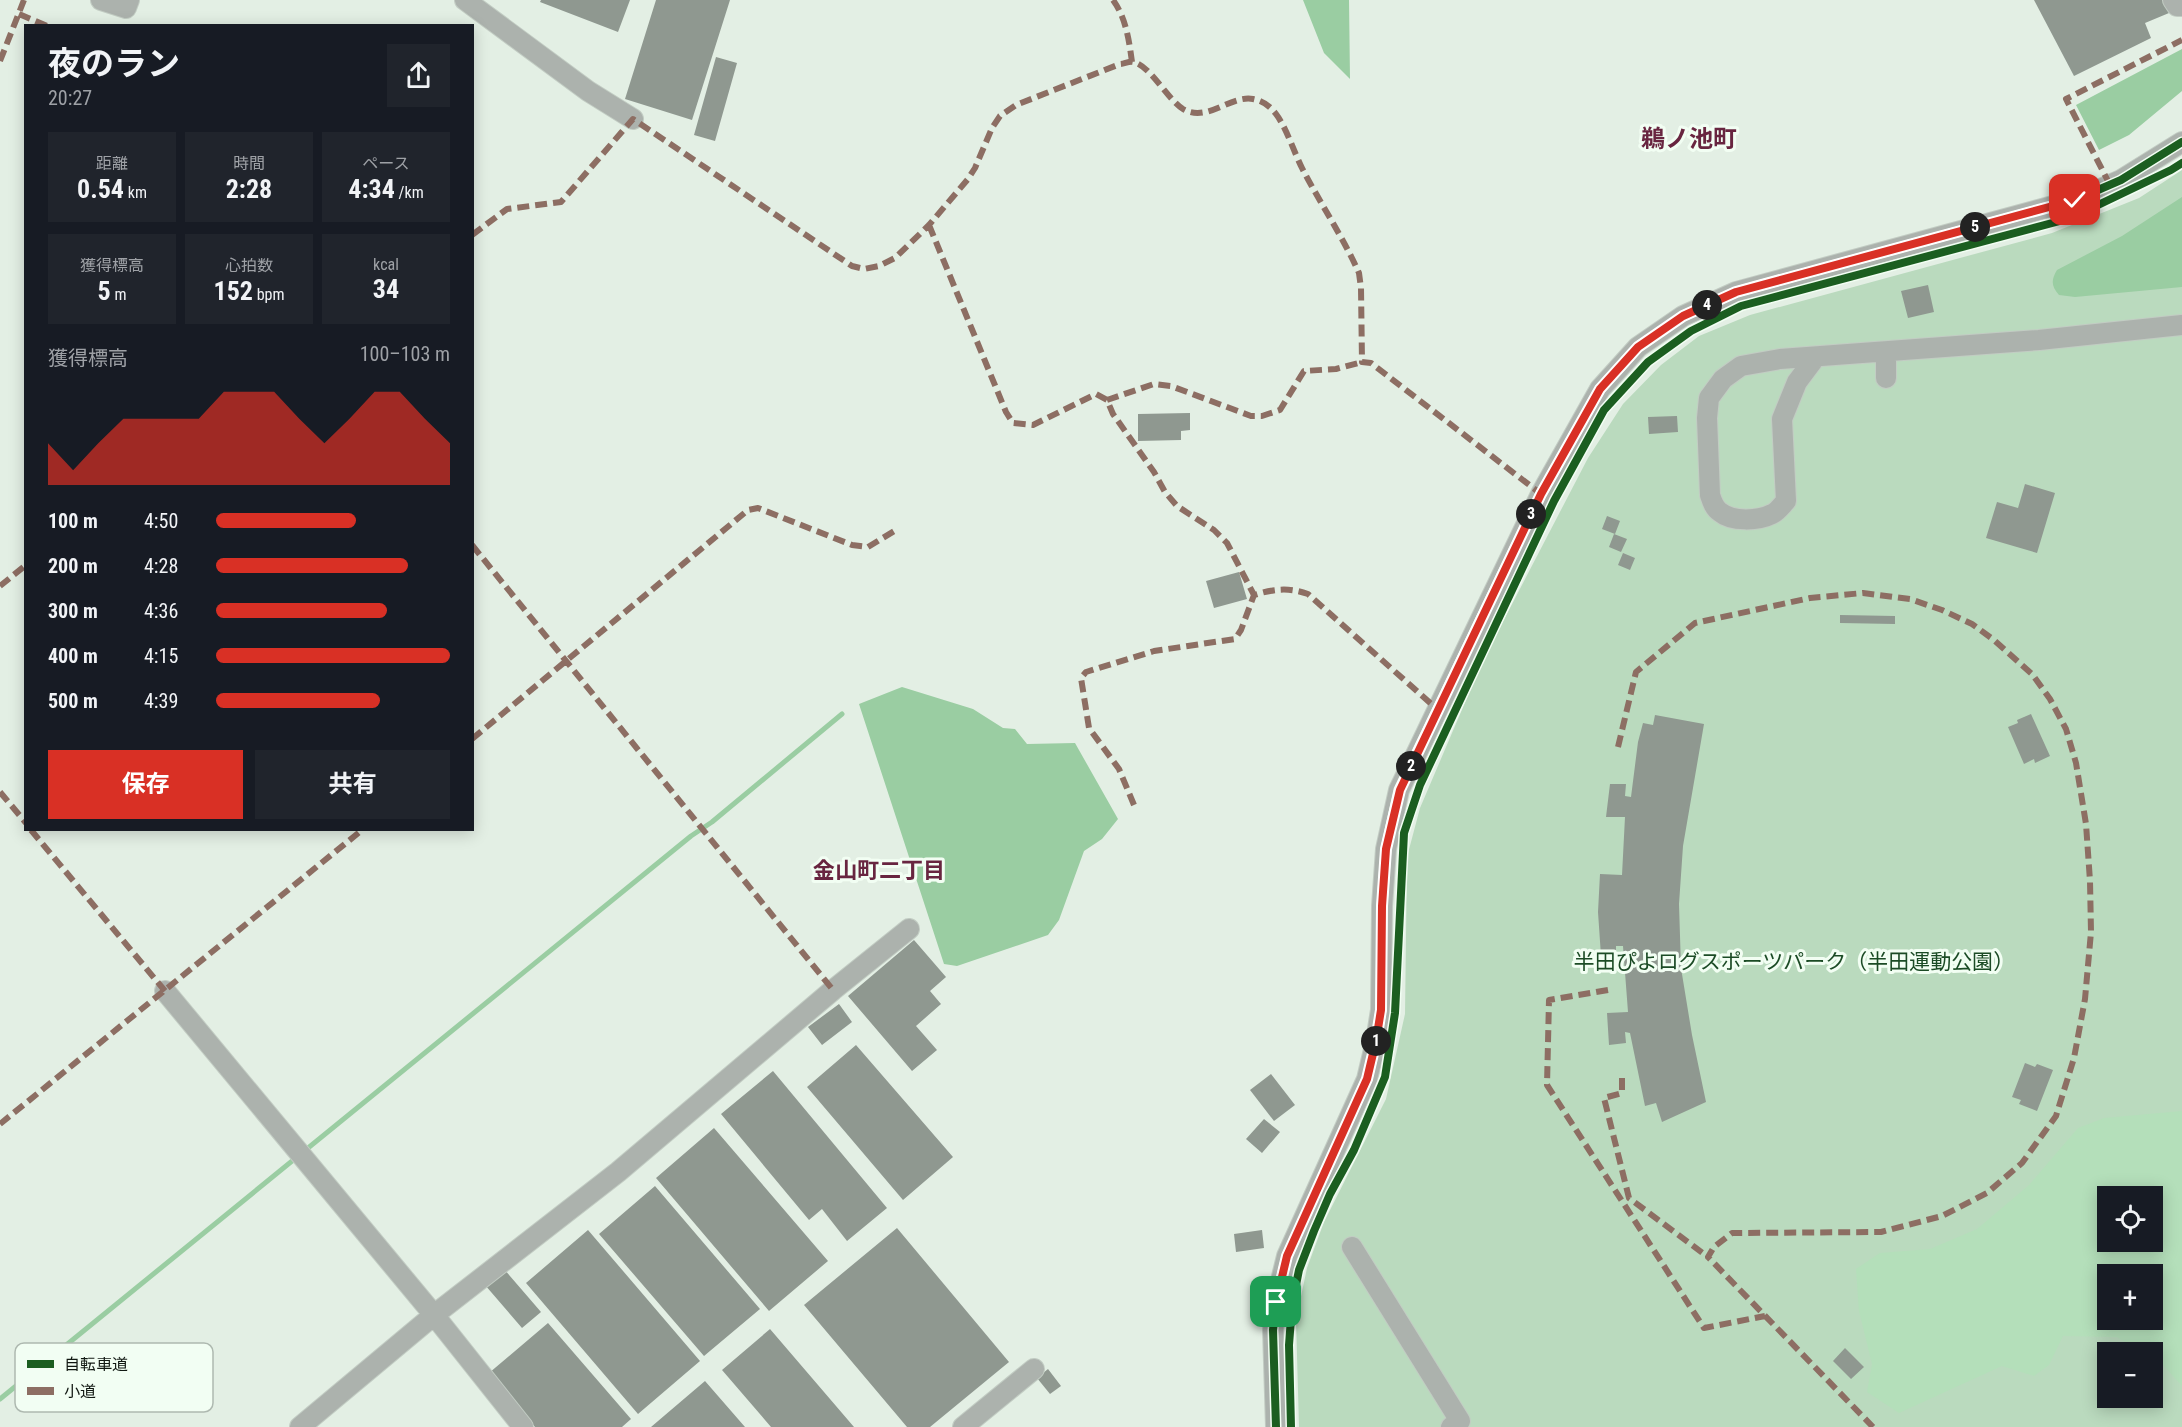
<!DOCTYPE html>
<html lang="ja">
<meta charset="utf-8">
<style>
body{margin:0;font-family:"Roboto Condensed","Noto Sans JP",sans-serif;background:#20242c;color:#f1f3f6;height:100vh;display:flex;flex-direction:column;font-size:22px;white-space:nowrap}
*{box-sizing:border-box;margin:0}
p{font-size:20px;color:#9ea1a6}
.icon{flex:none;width:33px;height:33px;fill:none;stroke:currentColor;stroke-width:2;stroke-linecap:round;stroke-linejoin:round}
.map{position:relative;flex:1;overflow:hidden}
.drawer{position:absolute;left:24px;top:24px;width:450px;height:807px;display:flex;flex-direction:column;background:#171b24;border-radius:0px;box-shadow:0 3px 15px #0003}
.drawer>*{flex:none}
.tools{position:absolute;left:2097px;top:1186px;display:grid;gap:12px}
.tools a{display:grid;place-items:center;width:66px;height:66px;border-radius:0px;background:#171b24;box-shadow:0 3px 15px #0003;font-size:30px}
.pin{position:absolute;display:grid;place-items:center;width:51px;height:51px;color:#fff;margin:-26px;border-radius:12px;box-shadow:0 3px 9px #0006}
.km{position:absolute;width:30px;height:30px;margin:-15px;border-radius:50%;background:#222;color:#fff;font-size:16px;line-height:30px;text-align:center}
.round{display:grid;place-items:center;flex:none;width:63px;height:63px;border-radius:0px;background:#20242c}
.overview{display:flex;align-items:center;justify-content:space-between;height:102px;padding:0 24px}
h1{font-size:33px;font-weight:700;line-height:45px}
.figures{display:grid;grid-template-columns:repeat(3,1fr);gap:9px;height:102px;padding:6px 24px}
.figures div{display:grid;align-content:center;border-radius:0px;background:#20242c;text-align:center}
.figures b{font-size:26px;font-weight:700}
.figures small{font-size:16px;font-weight:400}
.figures p{font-size:16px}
.chart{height:168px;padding:12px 24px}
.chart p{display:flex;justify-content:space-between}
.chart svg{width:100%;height:108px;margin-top:6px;fill:#d93025;opacity:.7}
.button{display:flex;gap:12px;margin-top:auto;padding:12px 24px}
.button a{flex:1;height:69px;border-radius:0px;background:#d93025;color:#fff;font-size:24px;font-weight:700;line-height:69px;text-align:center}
.button a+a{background:#20242c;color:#f1f3f6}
ul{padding:0 24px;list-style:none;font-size:20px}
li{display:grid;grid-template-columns:96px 72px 1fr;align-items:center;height:45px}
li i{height:15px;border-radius:8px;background:#d93025}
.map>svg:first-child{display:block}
.green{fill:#badabe;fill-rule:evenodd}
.forest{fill:#b4dfba;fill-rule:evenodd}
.water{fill:#9acda2}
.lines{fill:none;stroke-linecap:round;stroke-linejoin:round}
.stream{stroke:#9acda2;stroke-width:5}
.building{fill:#8f9890}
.minor-casing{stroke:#c2ccc3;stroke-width:22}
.minor{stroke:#acb2ad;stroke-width:20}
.quiet{stroke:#8d6e63;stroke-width:6;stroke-dasharray:12 6;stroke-linecap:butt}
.cycleway-casing{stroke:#f2fef3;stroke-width:11}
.cycleway{stroke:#1b5e20;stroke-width:8}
.route-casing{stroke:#fff;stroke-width:12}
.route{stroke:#d93025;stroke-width:8}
.labels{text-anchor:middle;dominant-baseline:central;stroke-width:6;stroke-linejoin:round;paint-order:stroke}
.park-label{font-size:21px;fill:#1b4b25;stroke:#f2fef3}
.neighbourhood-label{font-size:22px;font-weight:bold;fill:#682540;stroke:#f2fef3}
.quarter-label{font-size:24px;font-weight:bold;fill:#682540;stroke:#f2fef3}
.key{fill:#f2fef3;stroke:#aeb9b0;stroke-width:1.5}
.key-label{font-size:16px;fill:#111812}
</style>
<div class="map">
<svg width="2182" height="1427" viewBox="0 0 2182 1427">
<rect width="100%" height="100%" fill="#e3efe4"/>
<path class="green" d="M 2182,170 L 2182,1427 L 1299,1427 L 1296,1320 L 1307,1268 L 1324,1222 L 1386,1099 L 1405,1014 L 1407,857 L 1420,808 L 1484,658 L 1588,458 L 1623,404 L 1661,365 L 1699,336 L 1750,315 L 2052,233 L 2139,198 ZM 2108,1197 L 2152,1197 L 2152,1242 L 2108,1242 ZM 2108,1275 L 2152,1275 L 2152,1320 L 2108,1320 ZM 2108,1353 L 2152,1353 L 2152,1398 L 2108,1398 Z"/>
<path class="forest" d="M 2182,1111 L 2182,1386 L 2163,1365 L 2153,1358 L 2152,1353 L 2144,1353 L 2117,1337 L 2063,1336 L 2049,1365 L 2034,1376 L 2002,1366 L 1899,1413 L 1867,1392 L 1872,1364 L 1859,1311 L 1856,1269 L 1880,1253 L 1930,1249 L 1977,1229 L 2029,1185 L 2078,1128 L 2104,1118 ZM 2108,1197 L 2152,1197 L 2152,1242 L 2108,1242 ZM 2108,1275 L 2152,1275 L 2152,1320 L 2108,1320 Z"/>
<path class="water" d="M 1303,0 L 1349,0 L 1350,79 L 1324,53 Z
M 2182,49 L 2182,91 L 2129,135 L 2099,150 L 2076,105 Z
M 2182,197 L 2182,287 L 2075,297 L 2059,295 C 2051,286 2051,280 2057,270 L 2122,236 Z
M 902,687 L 973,709 L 1003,728 L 1015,729 L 1027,744 L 1075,743 L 1118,819 L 1102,839 L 1084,851 L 1059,920 L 1048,935 L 957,966 L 944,964 L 859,704 Z"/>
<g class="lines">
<path class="stream" d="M 0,1399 L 691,836 L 712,822 L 842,714"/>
</g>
<path class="building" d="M 541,0 L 630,0 L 618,32 L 540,2 Z
M 656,0 L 730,0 L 692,120 L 625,99 Z
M 2034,0 L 2164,0 L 2169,13 L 2145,23 L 2151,38 L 2074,76 Z
M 716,57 L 737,63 L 715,141 L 694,135 Z
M 1928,285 L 1934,312 L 1908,318 L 1901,291 Z
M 1190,413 L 1190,430 L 1181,431 L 1181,440 L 1138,441 L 1138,414 Z
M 1677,416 L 1678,432 L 1649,434 L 1648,417 Z
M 2025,484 L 2055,493 L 2037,553 L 1986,538 L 1997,502 L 2018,508 Z
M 1607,516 L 1620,521 L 1615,534 L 1602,529 Z
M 1614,534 L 1627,539 L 1621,552 L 1609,547 Z
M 1623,553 L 1635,558 L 1630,570 L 1618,565 Z
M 1239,572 L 1247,599 L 1214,608 L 1206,581 Z
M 1840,615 L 1895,616 L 1895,624 L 1840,623 Z
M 2031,714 L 2050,756 L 2035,763 L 2034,759 L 2024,764 L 2008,727 L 2018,723 L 2017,720 Z
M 1655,715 L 1704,724 L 1683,846 L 1679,904 L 1681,968 L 1692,1035 L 1706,1102 L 1662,1122 L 1656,1103 L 1645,1106 L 1630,1033 L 1625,1032 L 1626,1043 L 1609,1045 L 1607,1013 L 1628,1012 L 1623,946 L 1616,946 L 1616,956 L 1601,956 L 1598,912 L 1600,874 L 1622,875 L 1625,817 L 1606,817 L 1610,784 L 1626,784 L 1625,796 L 1631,797 L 1638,742 L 1643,723 L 1653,725 Z
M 914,940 L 946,977 L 930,991 L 941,1004 L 916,1026 L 937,1050 L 912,1071 L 848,996 Z
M 839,1004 L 852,1022 L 822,1045 L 808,1027 Z
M 856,1045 L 953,1157 L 903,1200 L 807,1087 Z
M 2025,1063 L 2035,1067 L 2037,1064 L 2053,1070 L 2037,1111 L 2019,1104 L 2021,1100 L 2012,1097 Z
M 773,1071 L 887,1208 L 847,1241 L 822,1209 L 809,1220 L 721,1114 Z
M 1271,1074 L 1295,1105 L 1274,1121 L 1250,1090 Z
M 1264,1119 L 1280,1132 L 1262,1153 L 1246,1139 Z
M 714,1128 L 828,1261 L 769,1311 L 656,1178 Z
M 655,1186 L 760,1309 L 704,1356 L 599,1234 Z
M 897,1228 L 1009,1362 L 930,1427 L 907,1427 L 804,1305 Z
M 588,1230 L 700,1361 L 638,1414 L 526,1283 Z
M 1262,1230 L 1264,1248 L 1236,1252 L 1234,1234 Z
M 504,1269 L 541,1312 L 522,1328 L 485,1285 Z
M 548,1323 L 631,1419 L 622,1427 L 535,1427 L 489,1373 Z
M 770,1329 L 854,1427 L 771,1427 L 722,1370 Z
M 1845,1348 L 1864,1367 L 1851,1379 L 1833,1361 Z
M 1048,1369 L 1061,1386 L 1050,1394 L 1037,1378 Z
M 705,1381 L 745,1427 L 651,1427 Z"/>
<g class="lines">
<defs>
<path id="minor" d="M 101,0 L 126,8 L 129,0
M 465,0 L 588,91 L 633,119
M 2173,0 L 2177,6 L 2182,6
M 1886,353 L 1886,378
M 1815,358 L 1797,382 L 1782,419 L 1786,501 C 1782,505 1777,512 1772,514 C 1758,521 1732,522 1720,512 C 1714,508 1712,501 1710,495 L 1707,418 L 1709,398 L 1723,379 L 1741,366 L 1780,359 L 2039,340 L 2182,325
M 165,991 L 434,1315 L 523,1427
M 1352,1247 L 1460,1421 L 1451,1427
M 300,1427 L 434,1315 L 618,1172 L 833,990 L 909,929
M 963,1427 L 1034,1369
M 1276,1427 L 1273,1330 L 1276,1301 L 1287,1256 L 1367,1079 L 1376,1041 L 1381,1010 L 1382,906 L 1386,849 L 1399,790 L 1541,494 L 1600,389 L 1638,347 L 1683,316 L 1736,292 L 2075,200 L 2121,180 L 2182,142"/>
</defs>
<use href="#minor" class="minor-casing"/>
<use href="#minor" class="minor"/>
<path class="quiet" d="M 1113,0 C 1126,18 1129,40 1132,62
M 19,14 L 47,26
M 0,61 L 24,0
M 2110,185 L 2066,99 L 2182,40
M 929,225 L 1006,412 L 1013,423 L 1033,425 L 1096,394 L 1107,400 L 1113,414 L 1154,472 L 1165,492 L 1177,506 L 1214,530 L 1227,543 L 1254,595 C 1274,589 1288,587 1308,594 L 1438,710
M 472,235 L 507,209 L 561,202 L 633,119 L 852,266 L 864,269 L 879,266 L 895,258 L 929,225 L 968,179 L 975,168 L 992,128 L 1000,116 L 1016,105 L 1120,64 C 1124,64 1129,61 1133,62 C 1150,65 1167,99 1183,109 C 1207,123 1230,95 1253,99 C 1263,101 1270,106 1276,114 C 1286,127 1294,152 1302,168 C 1320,203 1343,237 1359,273 L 1361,288 L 1362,362 L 1371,363 L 1541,494
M 1107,400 L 1154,384 L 1171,386 L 1251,416 L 1262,416 L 1280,410 L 1304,371 L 1336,369 L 1362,362
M 472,545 L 833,990
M 0,586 L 26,565
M 472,739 L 748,510 L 758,508 L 852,545 L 868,547 L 896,530
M 1618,747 L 1636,672 L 1695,623 L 1810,598 L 1863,593 L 1910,599 L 1942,610 L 1972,624 L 1994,640 L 2032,674 L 2050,699 L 2066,729 L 2076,763 L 2086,824 L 2090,881 L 2091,932 L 2085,999 L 2074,1058 L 2056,1116 L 2022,1163 L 1987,1193 L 1942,1216 L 1881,1232 L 1732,1233 L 1714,1247 L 1708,1257 L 1873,1427
M 0,792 L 26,823
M 1134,805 L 1119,769 L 1089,728 L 1081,678 L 1086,672 L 1154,651 L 1235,639 L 1241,630 L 1254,595
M 31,830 L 165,991
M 1608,990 L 1549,1000 L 1547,1085 L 1704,1328 L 1765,1316
M 1622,1078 L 1622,1093 L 1604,1098 L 1629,1198 L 1708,1257
M 0,1124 L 362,830"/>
<defs>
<path id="cycleway" d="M 1276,1427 L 1273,1330 L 1276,1301 L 1287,1256 L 1367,1079 L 1376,1041 L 1381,1010 L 1382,906 L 1386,849 L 1399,790 L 1541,494 L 1600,389 L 1638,347 L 1683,316 L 1736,292 L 2075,200 L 2121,180 L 2182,142
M 1291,1427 L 1289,1345 L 1292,1305 L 1299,1270 L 1314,1231 L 1330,1194 L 1354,1150 L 1385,1077 L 1395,1013 L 1404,833 L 1420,785 L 1554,501 L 1604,410 L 1648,362 L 1691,331 L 1741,306 L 2071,218 L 2171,170 L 2182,163"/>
</defs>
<use href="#cycleway" class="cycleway-casing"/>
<use href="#cycleway" class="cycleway"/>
</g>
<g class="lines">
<defs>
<path id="route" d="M 1276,1302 L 1287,1256 L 1367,1079 L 1376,1041 L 1381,1010 L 1382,906 L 1386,849 L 1400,790 L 1541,494 L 1600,389 L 1638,347 L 1683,316 L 1736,292 L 2075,200"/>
</defs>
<use href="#route" class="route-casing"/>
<use href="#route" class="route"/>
</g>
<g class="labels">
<g class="park-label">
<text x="1794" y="962">半田ぴよログスポーツパーク（半田運動公園）</text>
</g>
<g class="neighbourhood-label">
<text x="879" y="870">金山町二丁目</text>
</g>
<g class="quarter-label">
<text x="1689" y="139">鵜ノ池町</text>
</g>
</g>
<rect x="15" y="1343" width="198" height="69" rx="9" class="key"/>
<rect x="27" y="1360" width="27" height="8" fill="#1b5e20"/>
<rect x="27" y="1387" width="27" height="8" fill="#8d6e63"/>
<g class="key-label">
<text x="64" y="1370">自転車道</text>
<text x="64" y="1397">小道</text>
</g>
</svg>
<div class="tools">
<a><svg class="icon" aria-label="locate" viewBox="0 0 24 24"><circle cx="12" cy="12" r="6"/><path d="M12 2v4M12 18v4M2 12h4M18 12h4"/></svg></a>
<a>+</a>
<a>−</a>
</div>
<div class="pin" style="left:1276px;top:1302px;background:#1e9e55"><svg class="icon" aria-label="arrive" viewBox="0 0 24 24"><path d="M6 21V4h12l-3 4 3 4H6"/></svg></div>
<div class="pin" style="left:2075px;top:200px;background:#d93025"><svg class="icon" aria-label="check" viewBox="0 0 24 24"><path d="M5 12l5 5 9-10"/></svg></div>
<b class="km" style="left:1376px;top:1041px">1</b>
<b class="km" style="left:1411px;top:766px">2</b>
<b class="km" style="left:1531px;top:514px">3</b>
<b class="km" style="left:1707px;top:305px">4</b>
<b class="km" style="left:1975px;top:227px">5</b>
<section class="drawer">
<div class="overview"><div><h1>夜のラン</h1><p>20:27</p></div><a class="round"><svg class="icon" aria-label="share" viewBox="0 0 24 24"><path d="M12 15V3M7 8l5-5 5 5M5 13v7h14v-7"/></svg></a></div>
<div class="figures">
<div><p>距離</p><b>0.54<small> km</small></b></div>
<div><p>時間</p><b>2:28</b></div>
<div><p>ペース</p><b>4:34<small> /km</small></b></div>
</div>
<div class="figures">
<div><p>獲得標高</p><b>5<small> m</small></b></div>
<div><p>心拍数</p><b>152<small> bpm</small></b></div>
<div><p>kcal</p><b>34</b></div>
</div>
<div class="chart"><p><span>獲得標高</span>100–103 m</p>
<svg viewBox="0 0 160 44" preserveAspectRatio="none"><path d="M0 44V27L10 38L20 27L30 17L40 17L50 17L60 17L70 6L80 6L90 6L100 17L110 27L120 17L130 6L140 6L150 17L160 27V44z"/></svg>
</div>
<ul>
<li><b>100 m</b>4:50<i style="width:60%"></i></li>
<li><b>200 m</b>4:28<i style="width:82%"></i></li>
<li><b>300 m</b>4:36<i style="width:73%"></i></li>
<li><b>400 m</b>4:15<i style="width:100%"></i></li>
<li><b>500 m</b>4:39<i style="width:70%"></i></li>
</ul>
<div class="button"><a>保存</a><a>共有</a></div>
</section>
</div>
